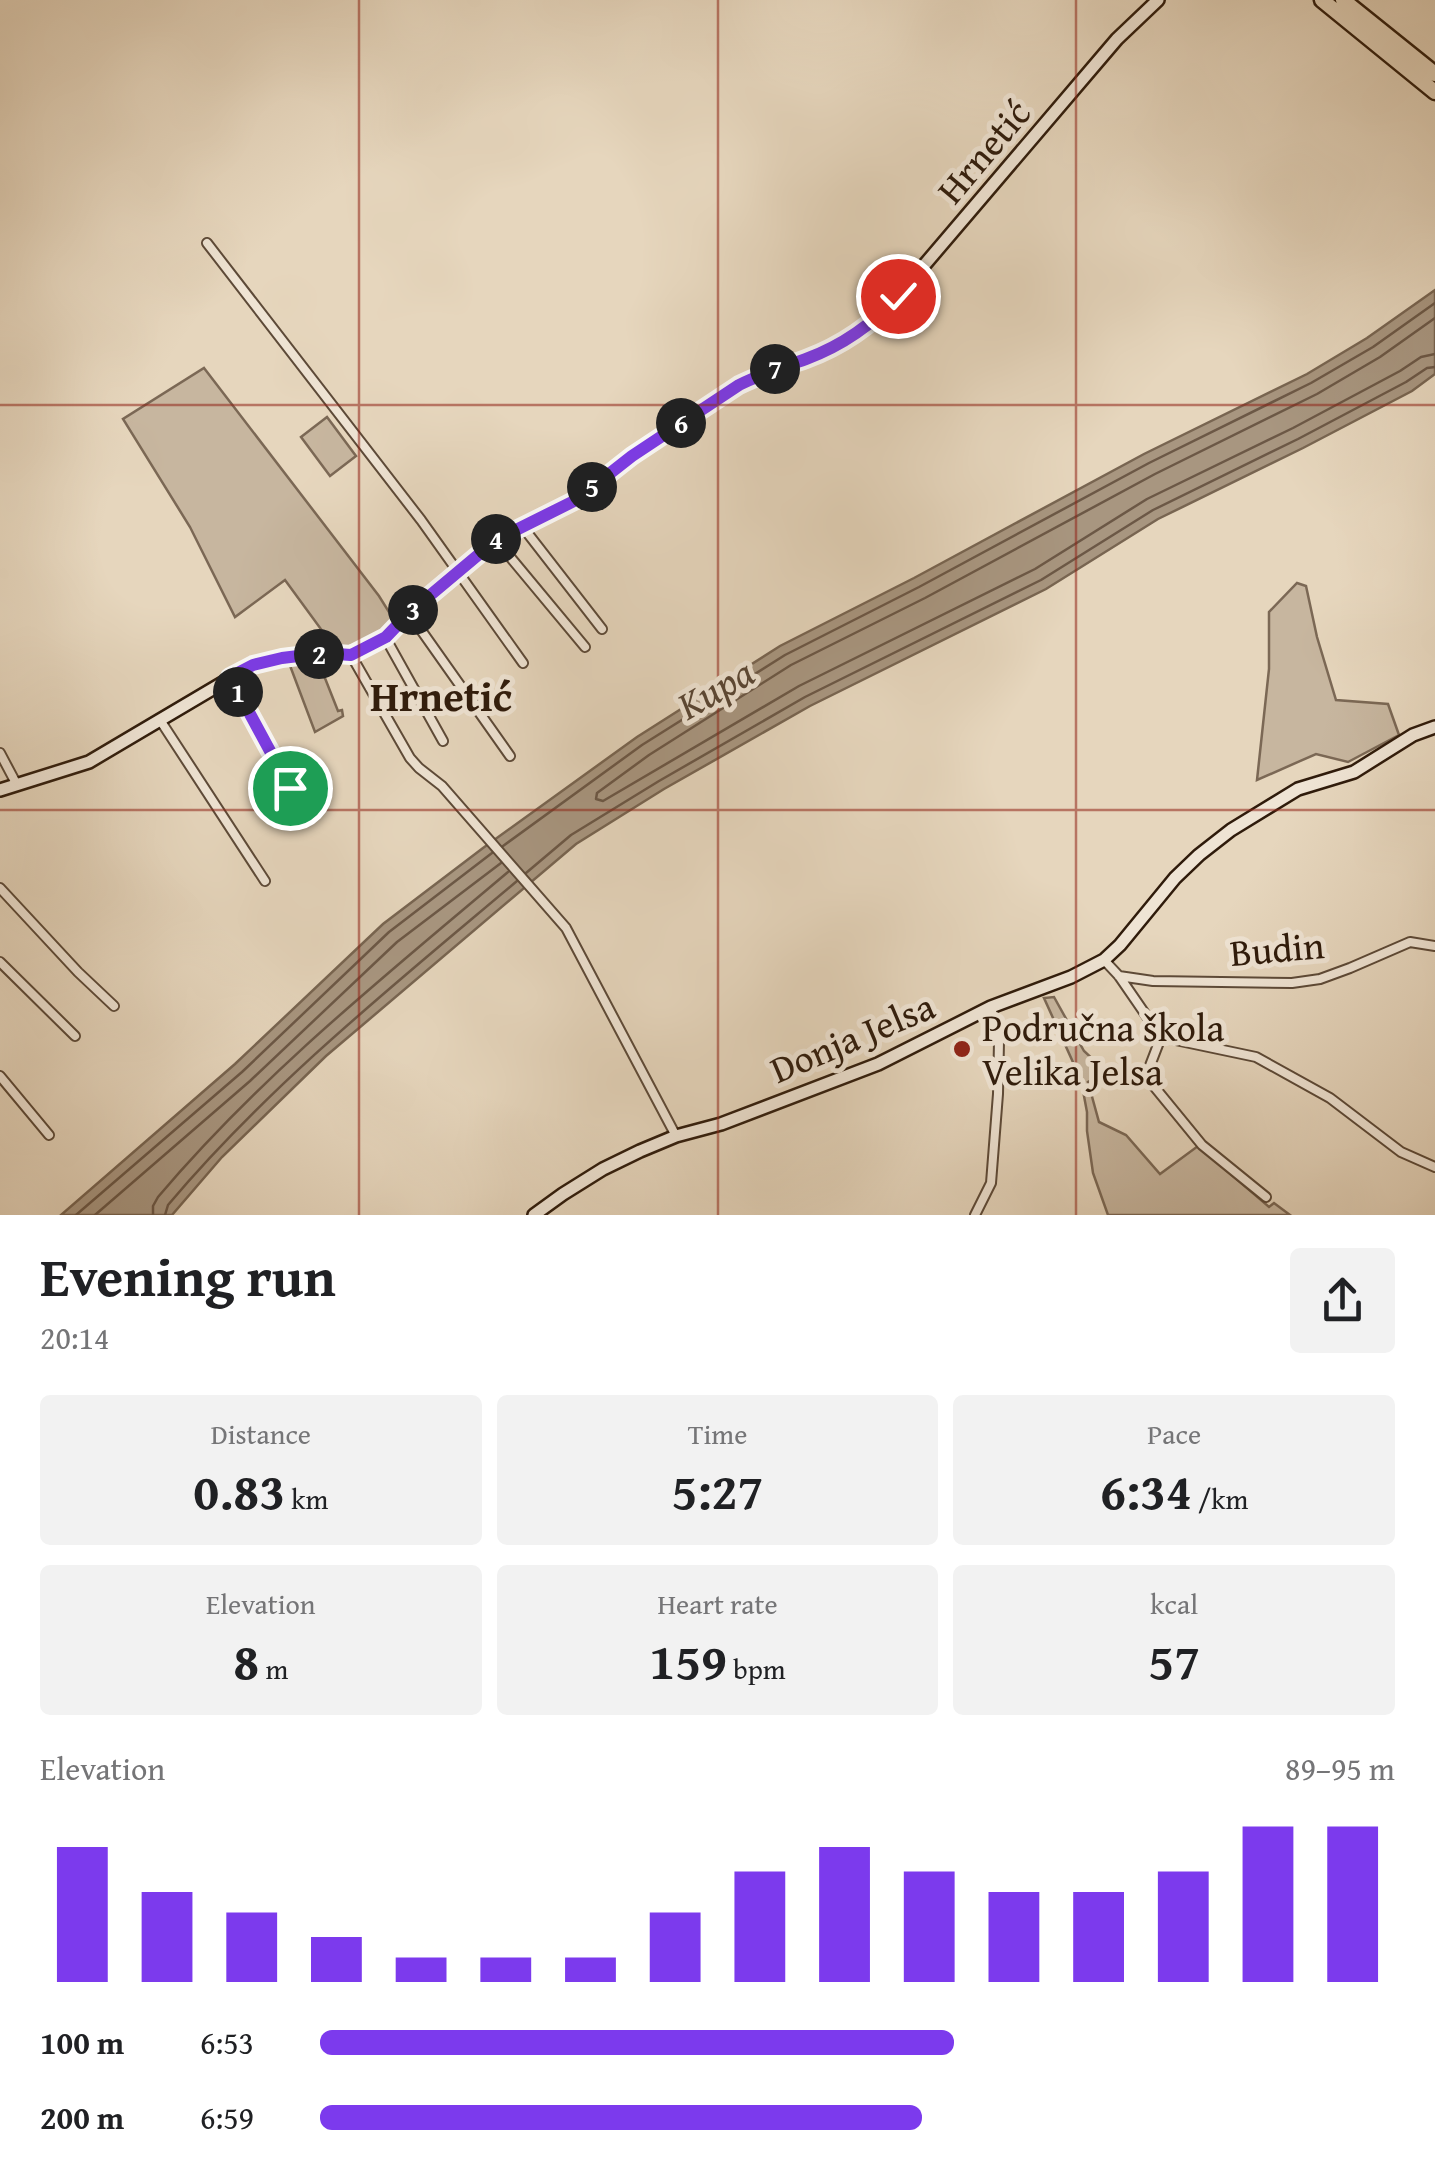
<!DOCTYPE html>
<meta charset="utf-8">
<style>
body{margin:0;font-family:"Gentium Book Plus",serif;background:#f2f2f2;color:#202124;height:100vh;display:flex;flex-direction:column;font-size:38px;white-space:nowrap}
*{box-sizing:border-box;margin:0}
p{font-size:32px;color:#757577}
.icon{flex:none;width:55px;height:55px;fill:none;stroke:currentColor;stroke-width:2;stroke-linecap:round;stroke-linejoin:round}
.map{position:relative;height:1215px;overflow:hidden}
.side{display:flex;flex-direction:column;background:#fff;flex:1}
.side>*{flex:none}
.pin{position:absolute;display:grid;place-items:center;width:85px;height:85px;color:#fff;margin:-42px;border:5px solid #fff;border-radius:50%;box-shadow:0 2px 10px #0007}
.km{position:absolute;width:50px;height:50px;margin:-25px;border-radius:50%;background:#222;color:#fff;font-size:28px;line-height:50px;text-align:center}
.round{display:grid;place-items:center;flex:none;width:105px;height:105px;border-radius:10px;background:#f2f2f2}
.summary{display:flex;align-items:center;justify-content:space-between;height:170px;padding:0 40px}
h1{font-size:55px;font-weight:600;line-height:75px}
.stats{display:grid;grid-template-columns:repeat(3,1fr);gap:15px;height:170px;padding:10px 40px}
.stats div{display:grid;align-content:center;border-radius:10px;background:#f2f2f2;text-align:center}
.stats b{font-size:50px;font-weight:600}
.stats small{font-size:28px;font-weight:400}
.stats p{font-size:28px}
.chart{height:280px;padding:20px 40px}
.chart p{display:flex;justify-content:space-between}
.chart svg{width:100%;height:180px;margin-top:10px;stroke:#7c3aed;stroke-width:6}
ul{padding:0 40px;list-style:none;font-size:32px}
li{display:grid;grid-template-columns:160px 120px 1fr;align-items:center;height:75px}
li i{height:25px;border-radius:12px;background:#7c3aed}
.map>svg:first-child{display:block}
.green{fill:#c7b69f;stroke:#7b6855;stroke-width:2.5}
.water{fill:#a89680;stroke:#786551;stroke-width:2.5}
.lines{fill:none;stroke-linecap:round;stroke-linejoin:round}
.shore{stroke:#6c5846;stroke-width:2.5}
.street-casing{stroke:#5d4a38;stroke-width:12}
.secondary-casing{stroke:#2f1b0b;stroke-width:16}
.highway-casing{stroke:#2f1b0b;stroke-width:19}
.street{stroke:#efe4d4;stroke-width:8}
.secondary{stroke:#efe4d4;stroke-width:11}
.highway{stroke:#e6d6bd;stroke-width:14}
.route-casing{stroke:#fff;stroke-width:20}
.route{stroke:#7c3aed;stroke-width:12}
.grid{fill:none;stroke:#8f2418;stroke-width:2.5;stroke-opacity:0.55}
.poi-dot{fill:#8f2418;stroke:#efe4d4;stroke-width:4}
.labels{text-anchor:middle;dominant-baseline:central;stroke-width:10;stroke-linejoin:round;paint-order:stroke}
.street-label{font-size:38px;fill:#2f1b0b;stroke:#efe4d4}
.poi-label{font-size:38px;fill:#2f1b0b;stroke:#efe4d4;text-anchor:start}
.water-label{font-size:40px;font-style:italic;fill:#594634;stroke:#efe4d4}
.quarter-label{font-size:42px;font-weight:bold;fill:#2f1b0b;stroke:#efe4d4}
</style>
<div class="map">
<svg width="1435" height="1215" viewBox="0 0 1435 1215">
<rect width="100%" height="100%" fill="#e6d6bd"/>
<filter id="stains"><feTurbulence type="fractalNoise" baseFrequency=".002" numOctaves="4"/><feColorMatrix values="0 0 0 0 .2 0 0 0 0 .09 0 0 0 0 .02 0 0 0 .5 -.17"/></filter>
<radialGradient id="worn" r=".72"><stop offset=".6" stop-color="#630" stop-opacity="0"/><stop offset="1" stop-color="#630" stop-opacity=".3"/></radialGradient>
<path class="green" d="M 204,368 L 379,596 L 394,620 C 376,638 361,654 334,647 L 285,580 L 235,617 L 190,527 L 123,419 Z
M 327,417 L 356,456 L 330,476 L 301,437 Z
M 1297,583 L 1306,586 L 1317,637 L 1336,700 L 1388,704 L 1399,735 L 1348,762 L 1316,754 L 1257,780 L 1269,669 L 1269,612 Z
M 289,663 L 319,663 L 338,711 L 342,710 L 343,716 L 315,732 Z
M 1054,997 L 1084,1051 L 1098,1064 L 1104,1074 L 1088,1082 L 1099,1122 L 1126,1135 L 1160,1174 L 1198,1146 L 1269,1207 L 1274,1203 L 1290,1215 L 1108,1215 L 1093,1173 L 1087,1131 L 1087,1112 L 1081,1080 L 1044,998 Z"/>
<path class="water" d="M 1435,290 L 1435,374 L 1412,391 L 1303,448 L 1158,519 L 1046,589 L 810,706 L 664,789 L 576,844 L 326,1056 L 222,1157 L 172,1215 L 61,1215 L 235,1064 L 383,924 L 483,848 L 637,737 L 780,646 L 914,578 L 1144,454 L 1307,374 L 1367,338 Z"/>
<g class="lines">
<path class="shore" d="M 1435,318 L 1380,357 L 1317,394 L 1155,474 L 925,598 L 791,665 L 649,755 L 597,793 L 596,799 L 603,801 L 799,686 L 1035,569 L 1147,499 L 1293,428 L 1400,371 L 1421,357 L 1435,354
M 503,846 L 642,745 L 785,655 L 919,587 L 1149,463 L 1311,383 L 1373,347 L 1435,303
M 526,873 L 571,835 L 659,781 L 805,697 L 1041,580 L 1153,510 L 1298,439 L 1406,382 L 1427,368 L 1435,367
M 76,1215 L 242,1072 L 389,932 L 492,853
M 95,1215 L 250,1081 L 397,942 L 501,863
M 153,1215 L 153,1206 L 158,1197 C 261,1075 386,975 508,872
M 165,1215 L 168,1205 C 271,1083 395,984 517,881"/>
<defs>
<path id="street" d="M 207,243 L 421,520 L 523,663
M 522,526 L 602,629
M 496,540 L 585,647
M 409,613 L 510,756
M 385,637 L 443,741
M 351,655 L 410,758 L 419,768 L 442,786 L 566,928 L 676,1136
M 231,678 L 290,788
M 160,720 L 265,881
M 0,753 L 17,785
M 0,888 L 78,972 L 114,1006
M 1104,960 L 1119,976 L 1161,1037 L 1146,1076 L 1148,1079 L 1202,1145 L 1266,1197
M 0,962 L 75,1036
M 1119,976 L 1153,981 L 1292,983 L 1320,979 L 1350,968 L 1410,942 L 1435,946
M 1161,1037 L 1256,1057 L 1330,1098 L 1401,1152 L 1435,1167
M 0,1076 L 49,1135
M 975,1215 L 991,1183 L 998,1094 L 999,1041 L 991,1007"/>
<path id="secondary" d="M 0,790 L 89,762 L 253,665 L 309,654 L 351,655 L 385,637 L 409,613 L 496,540 L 575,500 L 632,456 L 739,385 C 763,373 789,366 813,356 C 840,345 864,329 886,310 L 1117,39 L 1158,0
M 534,1215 L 563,1194 L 603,1169 L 640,1151 L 676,1136 L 721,1124 L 878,1064 L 991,1007 L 1071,977 L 1104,960 L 1120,945 L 1175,878 L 1199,855 L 1231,830 L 1298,789 L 1354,772 L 1413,735 L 1435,727"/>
<path id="highway" d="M 1322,0 L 1435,92
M 1343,0 L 1435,74"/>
</defs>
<use href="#street" class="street-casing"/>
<use href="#secondary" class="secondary-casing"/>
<use href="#highway" class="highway-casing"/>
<use href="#street" class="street"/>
<use href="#secondary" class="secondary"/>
<use href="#highway" class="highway"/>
</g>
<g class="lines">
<defs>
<path id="route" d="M 290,788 L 230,677 L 253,665 L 282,658 L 323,653 L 351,655 L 386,637 L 409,613 L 496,540 L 576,500 L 632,456 L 739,385 C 761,374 783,367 806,359 C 841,346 873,324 898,296"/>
</defs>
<use href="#route" class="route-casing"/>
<use href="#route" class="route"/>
</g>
<path class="grid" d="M 359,0 L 359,1215M 718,0 L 718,1215M 1076,0 L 1076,1215M 0,405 L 1435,405M 0,810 L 1435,810"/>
<circle class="poi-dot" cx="962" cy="1049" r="10"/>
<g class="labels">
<g class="street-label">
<text transform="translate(983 151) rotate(-50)">Hrnetić</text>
<text transform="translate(1277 948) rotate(-5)">Budin</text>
<text transform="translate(852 1037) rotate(-23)">Donja Jelsa</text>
</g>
<g class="poi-label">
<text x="982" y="1027">Područna škola<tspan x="982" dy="44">Velika Jelsa</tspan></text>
</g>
<g class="water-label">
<text transform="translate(715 688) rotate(-30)">Kupa</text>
</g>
<g class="quarter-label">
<text x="441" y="695">Hrnetić</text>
</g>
</g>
<rect width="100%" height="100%" filter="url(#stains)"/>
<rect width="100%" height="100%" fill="url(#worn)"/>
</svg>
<div class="pin" style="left:290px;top:788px;background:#1e9e55"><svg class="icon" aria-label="arrive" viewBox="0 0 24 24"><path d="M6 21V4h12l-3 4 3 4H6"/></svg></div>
<div class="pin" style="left:898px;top:296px;background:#d93025"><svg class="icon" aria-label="check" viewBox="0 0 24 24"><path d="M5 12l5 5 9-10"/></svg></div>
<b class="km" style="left:238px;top:692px">1</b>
<b class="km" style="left:319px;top:654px">2</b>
<b class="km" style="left:413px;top:610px">3</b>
<b class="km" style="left:496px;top:539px">4</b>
<b class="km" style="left:592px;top:487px">5</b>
<b class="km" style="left:681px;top:423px">6</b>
<b class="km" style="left:775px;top:369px">7</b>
</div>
<section class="side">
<div class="summary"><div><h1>Evening run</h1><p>20:14</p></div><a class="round"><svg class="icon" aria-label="share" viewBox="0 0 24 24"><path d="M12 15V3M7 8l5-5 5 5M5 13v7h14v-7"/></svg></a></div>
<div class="stats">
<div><p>Distance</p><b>0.83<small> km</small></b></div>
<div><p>Time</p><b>5:27</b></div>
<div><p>Pace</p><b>6:34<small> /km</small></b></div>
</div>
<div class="stats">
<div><p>Elevation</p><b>8<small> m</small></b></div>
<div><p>Heart rate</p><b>159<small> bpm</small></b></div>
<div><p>kcal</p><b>57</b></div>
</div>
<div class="chart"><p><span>Elevation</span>89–95 m</p>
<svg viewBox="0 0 160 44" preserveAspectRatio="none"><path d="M5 44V11M15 44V22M25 44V27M35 44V33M45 44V38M55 44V38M65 44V38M75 44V27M85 44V17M95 44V11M105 44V17M115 44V22M125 44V22M135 44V17M145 44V6M155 44V6"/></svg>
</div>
<ul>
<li><b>100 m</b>6:53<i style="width:59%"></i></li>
<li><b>200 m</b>6:59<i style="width:56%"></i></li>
</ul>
</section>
